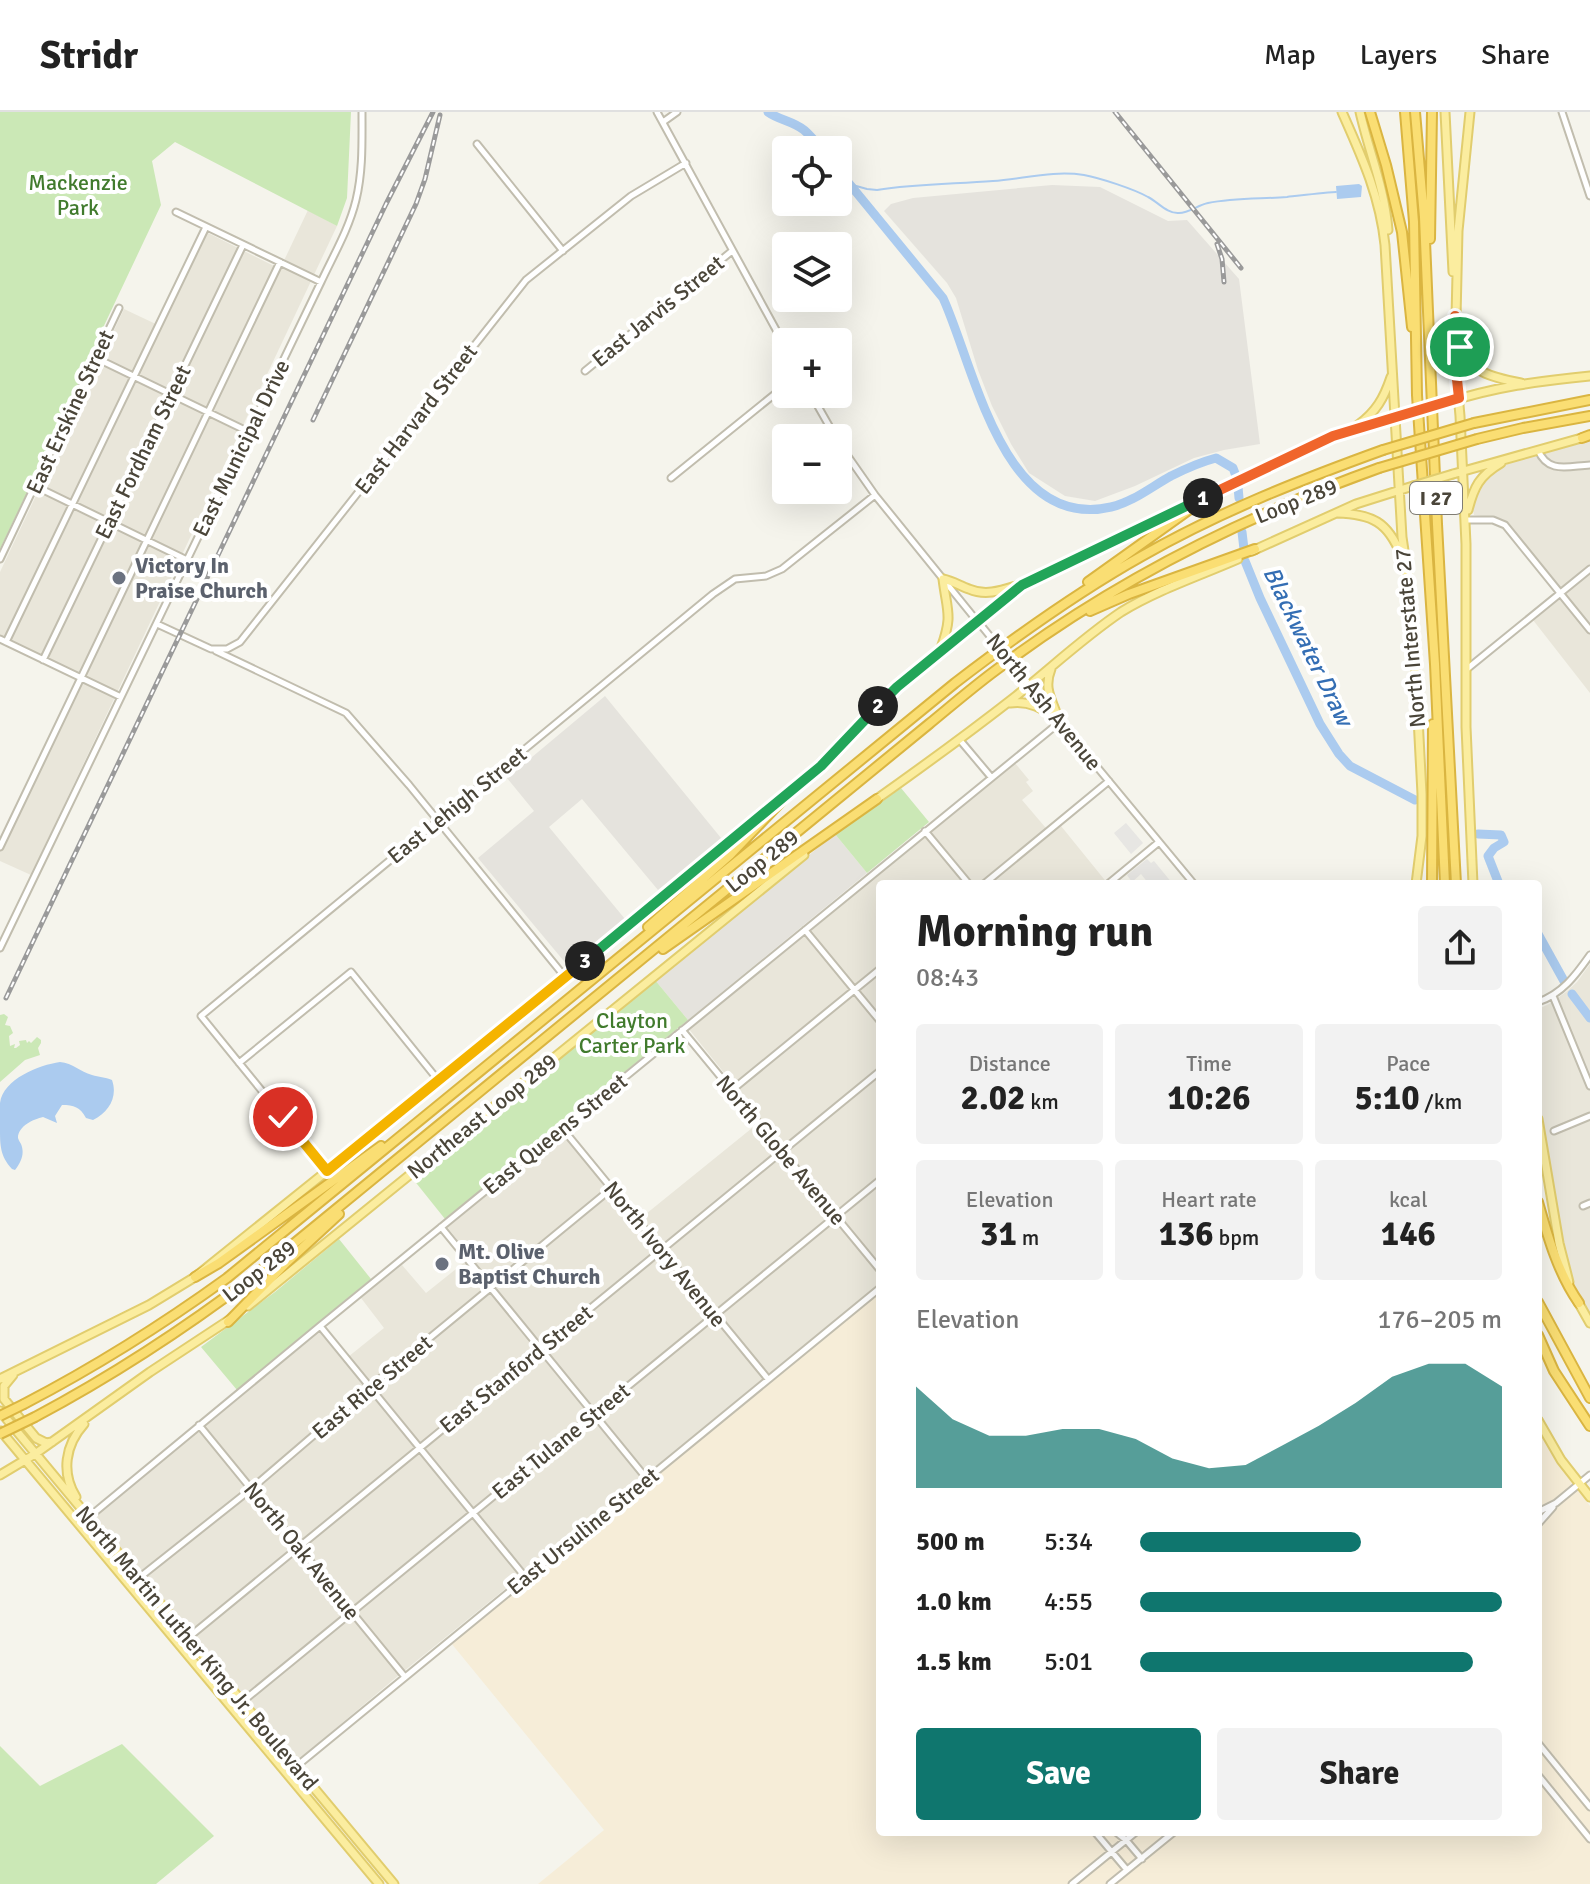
<!DOCTYPE html>
<meta charset="utf-8">
<style>
body{margin:0;font-family:Signika,sans-serif;background:#f2f2f2;color:#222;height:100vh;display:flex;flex-direction:column;font-size:30px;white-space:nowrap}
*{box-sizing:border-box;margin:0}
p{font-size:26px;color:#767676}
.icon{flex:none;width:44px;height:44px;fill:none;stroke:currentColor;stroke-width:2;stroke-linecap:round;stroke-linejoin:round}
.map{position:relative;flex:1;overflow:hidden}
.sheet{position:absolute;left:876px;top:768px;width:666px;height:956px;display:flex;flex-direction:column;background:#fff;border-radius:8px;box-shadow:0 8px 32px #0002}
.sheet>*{flex:none}
.fabs{position:absolute;left:772px;top:24px;display:grid;gap:16px}
.fabs a{display:grid;place-items:center;width:80px;height:80px;border-radius:8px;background:#fff;box-shadow:0 8px 32px #0002;font-size:40px}
.pin{position:absolute;display:grid;place-items:center;width:68px;height:68px;color:#fff;margin:-34px;border:4px solid #fff;border-radius:50%;box-shadow:0 2px 8px #0007}
.km{position:absolute;width:40px;height:40px;margin:-20px;border-radius:50%;background:#222;color:#fff;font-size:22px;line-height:40px;text-align:center}
.round{display:grid;place-items:center;flex:none;width:84px;height:84px;border-radius:8px;background:#f2f2f2}
.head{display:flex;align-items:center;justify-content:space-between;height:136px;padding:0 40px}
h1{font-size:44px;font-weight:700;line-height:60px}
.figures{display:grid;grid-template-columns:repeat(3,1fr);gap:12px;height:136px;padding:8px 40px}
.figures div{display:grid;align-content:center;border-radius:8px;background:#f2f2f2;text-align:center}
.figures b{font-size:34px;font-weight:700}
.figures small{font-size:22px;font-weight:400}
.figures p{font-size:22px}
.chart{height:224px;padding:16px 40px}
.chart p{display:flex;justify-content:space-between}
.chart svg{width:100%;height:144px;margin-top:8px;fill:#0f766e;opacity:.7}
.button{display:flex;gap:16px;margin-top:auto;padding:16px 40px}
.button a{flex:1;height:92px;border-radius:8px;background:#0f766e;color:#fff;font-size:32px;font-weight:700;line-height:92px;text-align:center}
.button a+a{background:#f2f2f2;color:#222}
ul{padding:0 40px;list-style:none;font-size:26px}
li{display:grid;grid-template-columns:128px 96px 1fr;align-items:center;height:60px}
li i{height:20px;border-radius:10px;background:#0f766e}
header{display:flex;align-items:center;gap:48px;box-sizing:border-box;height:112px;padding:0 40px;background:#fff;border-bottom:2px solid #e0e0e0}
header strong{font-size:38px}
nav{display:flex;gap:44px;margin-inline-start:auto;font-size:28px}
.map>svg:first-child{display:block}
.residential{fill:#e9e6da}
.commercial{fill:#f6edd8}
.industrial{fill:#e5e3dd}
.green{fill:#cbe8b6}
.parking{fill:#e7e6e3}
.water{fill:#abcbef}
.lines{fill:none;stroke-linecap:round;stroke-linejoin:round}
.stream{stroke:#abcbef;stroke-width:2}
.river{stroke:#abcbef;stroke-width:9}
.minor-casing{stroke:#c1bdae;stroke-width:9}
.major-casing{stroke:#e1cd6e;stroke-width:11}
.highway-casing{stroke:#dab541;stroke-width:12}
.minor{stroke:#fff;stroke-width:5}
.major{stroke:#fbed9f;stroke-width:7}
.highway{stroke:#fade73;stroke-width:8}
.rail-casing{stroke:#9a9a9a;stroke-width:5}
.rail{stroke:#fff;stroke-width:2;stroke-dasharray:6;stroke-linecap:butt}
.minor-bridge-casing{stroke:#c1bdae;stroke-width:9;stroke-linecap:butt}
.major-bridge-casing{stroke:#e1cd6e;stroke-width:11;stroke-linecap:butt}
.highway-bridge-casing{stroke:#dab541;stroke-width:12;stroke-linecap:butt}
.minor-bridge{stroke:#fff;stroke-width:5}
.major-bridge{stroke:#fbed9f;stroke-width:7}
.highway-bridge{stroke:#fade73;stroke-width:8}
.split-1-casing{stroke:#fff;stroke-width:16}
.split-2-casing{stroke:#fff;stroke-width:16}
.split-3-casing{stroke:#fff;stroke-width:16}
.split-4-casing{stroke:#fff;stroke-width:16}
.split-1{stroke:#f0652b;stroke-width:10}
.split-2{stroke:#22a559;stroke-width:10}
.split-3{stroke:#22a559;stroke-width:10}
.split-4{stroke:#f5b400;stroke-width:10}
.worship-dot{fill:#6b7280;stroke:#fff;stroke-width:3}
.labels{text-anchor:middle;dominant-baseline:central;stroke-width:8;stroke-linejoin:round;paint-order:stroke}
.shield{fill:#fff;stroke:#807d74;stroke-width:2}
.shield-label{font-size:20px;font-weight:bold;fill:#4a4539}
.park-label{font-size:22px;fill:#417b2d;stroke:#fff}
.street-label{font-size:22px;fill:#4a4539;stroke:#fff}
.worship-label{font-size:22px;font-weight:bold;fill:#5b616d;stroke:#fff;text-anchor:start}
.water-label{font-size:24px;font-style:italic;fill:#346eb4;stroke:#fff}
</style>
<header>
<strong>Stridr</strong>
<nav><a>Map</a><a>Layers</a><a>Share</a></nav>
</header>
<div class="map">
<svg width="1590" height="1772" viewBox="0 0 1590 1772">
<rect width="100%" height="100%" fill="#f5f4ec"/>
<path class="residential" d="M 308,98 L 337,114 L 31,763 L 0,749 L 0,736 L 82,563 L 0,523 L 0,460 L 124,197 L 160,214 L 206,120 L 280,157 Z
M 1590,329 L 1590,581 L 1533,508 L 1565,481 L 1503,407 L 1474,403 L 1472,394 L 1475,382 L 1483,369 L 1499,356 L 1512,350 Z
M 1015,651 L 1029,668 L 1026,670 L 1033,679 L 1022,688 L 1051,722 L 1061,714 L 1108,772 L 880,772 L 880,1173 L 393,1568 L 297,1649 L 93,1404 L 320,1220 L 343,1249 L 384,1216 L 361,1186 L 402,1153 L 426,1181 L 471,1145 L 447,1115 L 563,1021 L 636,1110 L 762,1008 L 688,916 Z
M 1590,852 L 1590,1204 L 1577,1179 L 1569,1156 L 1560,1114 L 1538,981 L 1538,897 L 1549,892 L 1566,880 L 1577,870 Z"/>
<path class="commercial" d="M 880,1180 L 880,1720 L 1538,1720 L 1538,1317 L 1558,1351 L 1590,1394 L 1590,1772 L 538,1772 L 604,1718 L 451,1531 Z"/>
<path class="industrial" d="M 1052,73 L 1100,75 L 1168,109 L 1187,108 L 1239,167 L 1260,332 L 1224,338 L 1194,346 L 1135,374 L 1095,389 L 1065,384 L 1029,361 L 1011,332 L 992,294 L 978,258 L 956,186 L 947,171 L 884,99 L 891,92 L 913,86 Z
M 605,584 L 721,726 L 658,778 L 582,687 L 549,715 L 625,807 L 568,854 L 478,746 L 534,699 L 507,666 Z
M 835,722 L 867,761 L 688,908 L 655,868 Z"/>
<path class="green" d="M 0,0 L 351,0 L 347,86 L 337,114 L 175,30 L 152,49 L 161,93 L 101,220 L 103,222 L 0,437 Z
M 901,676 L 929,710 L 867,761 L 835,722 Z
M 655,868 L 688,908 L 445,1107 L 413,1067 Z
M 4,902 L 8,905 L 5,913 L 10,914 L 13,921 L 9,924 L 10,934 L 15,932 L 14,936 L 16,936 L 20,933 L 19,929 L 26,928 L 27,931 L 29,929 L 31,931 L 37,925 L 41,928 L 41,931 L 38,936 L 40,943 L 25,948 L 0,970 L 0,903 Z
M 339,1127 L 371,1167 L 237,1278 L 201,1235 L 275,1180 Z
M 122,1632 L 214,1724 L 156,1772 L 0,1772 L 0,1634 L 40,1674 Z"/>
<path class="parking" d="M 1126,711 L 1143,731 L 1131,742 L 1114,721 Z
M 1147,747 L 1151,751 L 1154,749 L 1172,771 L 1149,772 L 1141,762 L 1132,770 L 1127,763 Z"/>
<path class="water" d="M 1359,72 L 1362,74 L 1361,85 L 1337,87 L 1336,74 Z
M 60,950 C 73,951 80,960 92,963 C 99,965 105,965 112,968 C 118,985 109,1000 93,1008 L 86,1006 C 80,995 74,993 62,993 L 55,1004 L 57,1011 L 43,1005 C 34,1007 18,1014 18,1026 C 19,1029 20,1030 21,1032 C 25,1042 21,1050 15,1058 L 12,1057 C 0,1044 0,1033 0,1016 C 0,1008 0,999 0,991 C 3,967 39,953 60,950 Z"/>
<g class="lines">
<path class="stream" d="M 849,72 L 867,77 L 877,78 C 915,72 954,72 993,69 C 1023,67 1053,58 1084,63 C 1100,66 1134,77 1148,85 C 1158,90 1167,102 1179,101 C 1189,101 1198,93 1208,91 C 1234,86 1261,87 1287,85 C 1304,83 1320,81 1336,80"/>
<path class="river" d="M 768,0 C 779,8 793,9 804,18 C 811,24 817,32 823,38
M 838,58 L 943,186 C 975,256 1003,420 1111,395 C 1133,390 1151,375 1171,364 C 1185,357 1201,350 1216,346 L 1233,356 L 1236,364
M 1238,375 L 1239,386
M 1242,420 L 1244,437
M 1245,449 L 1260,486 L 1320,612 L 1339,642 L 1350,654 L 1415,688
M 1478,722 L 1501,723 L 1504,730 L 1494,736 L 1488,744 L 1499,772
M 1538,822 L 1564,869
M 1572,882 L 1590,906"/>
<defs>
<path id="minor" d="M 657,0 L 786,236
M 1562,0 L 1590,84
M 663,10 L 677,0
M 477,32 L 563,139
M 176,100 L 321,170
M 96,246 L 249,320
M 585,259 L 732,139
M 811,282 L 836,326
M 838,330 L 875,383 L 977,509
M 1538,338 C 1548,362 1568,354 1590,353
M 671,366 L 786,273
M 35,374 L 187,448
M 1465,408 L 1493,408 L 1505,413 L 1590,518
M 0,447 L 119,196
M 157,512 L 211,537 L 227,537 L 240,530 L 526,168 L 631,84 L 686,51
M 0,527 L 121,585
M 6,530 L 206,115
M 216,539 L 346,601 L 409,673 L 565,865
M 43,548 L 243,133
M 1467,557 L 1590,457
M 1023,565 L 1053,601
M 1059,609 L 1194,772
M 959,627 L 991,665
M 925,719 L 969,772
M 0,735 L 280,150
M 984,772 L 1109,669
M 1108,772 L 1159,730
M 805,818 L 880,909
M 0,836 L 321,170 C 333,144 349,117 356,88 C 363,59 362,30 362,0
M 1553,884 L 1590,974
M 1538,890 C 1562,882 1576,863 1590,843
M 682,918 L 880,1158
M 239,951 L 351,860 L 438,968
M 732,978 L 880,857
M 562,1016 L 768,1267
M 1554,1019 L 1590,1004
M 327,1059 L 201,904 L 713,482 L 735,467 L 766,464 L 782,457 L 875,383
M 1583,1094 L 1590,1091
M 441,1115 L 647,1367
M 320,1214 L 526,1466
M 199,1313 L 405,1565
M 1538,1400 L 1556,1391 L 1590,1363
M 89,1405 L 320,1214 L 1060,610
M 1538,1412 L 1553,1395
M 130,1473 L 251,1377 L 370,1275 L 612,1076
M 189,1525 L 880,959
M 242,1590 L 880,1068
M 1538,1631 L 1590,1695
M 287,1662 L 880,1176
M 1538,1663 L 1590,1727
M 1095,1720 L 1127,1758
M 1116,1720 L 1126,1728 L 1142,1747
M 1072,1772 L 1136,1720
M 1110,1772 L 1174,1720"/>
<path id="major" d="M 1342,0 C 1362,45 1380,84 1385,133 L 1402,425 L 1410,479 L 1414,529 L 1422,682 L 1422,724 L 1416,772
M 1360,0 C 1369,40 1385,77 1388,118
M 1445,0 L 1453,160
M 1470,0 L 1458,119 L 1455,249 L 1460,304 L 1466,432 L 1466,615 L 1473,772
M 1459,228 C 1465,260 1494,266 1521,271
M 1445,291 C 1494,275 1539,269 1590,264
M 1358,313 C 1376,300 1384,286 1391,265
M 1453,362 L 1585,325
M 1212,382 L 1333,324 L 1405,302
M 1468,398 C 1474,375 1479,364 1501,351
M 1337,401 C 1372,402 1388,410 1401,443
M 1252,439 L 1356,392 L 1413,374
M 941,536 C 953,503 947,500 943,467 C 953,469 960,474 969,477 C 985,484 1000,479 1016,474
M 1051,557 C 1043,577 1052,587 1058,606
M 1010,591 C 1030,588 1043,597 1059,608
M 789,681 L 821,654 L 897,575 L 1022,473 L 1197,389
M 874,689 C 922,655 970,620 1016,584 C 1051,556 1084,525 1121,500 C 1157,478 1199,464 1238,447
M 1538,1007 L 1559,1131 L 1569,1170
M 1577,1188 L 1590,1211
M 248,1194 L 804,743
M 13,1263 L 4,1274 L 4,1287 L 36,1326 L 46,1331 L 52,1330
M 0,1267 L 149,1193 L 195,1165 L 327,1059 L 770,697
M 0,1299 L 394,1772
M 1538,1308 L 1561,1348 L 1590,1385
M 1,1319 L 379,1772
M 0,1363 L 35,1342 L 150,1260 L 232,1206
M 76,1385 C 61,1361 65,1333 84,1312"/>
<path id="highway" d="M 1370,0 L 1386,53 L 1402,120 L 1412,215
M 1405,0 L 1414,110 L 1417,283 L 1435,552 L 1445,772
M 1415,0 L 1424,105 L 1437,412 L 1456,772
M 1430,127 L 1432,0
M 1474,311 L 1590,288
M 1582,326 L 1590,323
M 1477,327 L 1523,316 L 1590,304
M 1088,470 L 1214,380
M 1090,499 L 1129,482 L 1255,437
M 1432,772 L 1433,612
M 648,815 L 730,743 L 792,678
M 663,837 L 877,687
M 1538,1090 C 1548,1125 1558,1161 1579,1191
M 195,1165 L 219,1151 L 381,1034
M 1538,1190 L 1590,1286
M 228,1210 L 287,1150 L 339,1102
M 1538,1223 L 1554,1259 L 1590,1314
M 24,1292 C 95,1255 162,1213 227,1166 L 955,571 C 1015,525 1076,481 1142,444 C 1219,400 1300,368 1383,338
M 35,1305 C 114,1263 187,1215 258,1161 L 929,612 C 951,594 973,575 996,558 C 1113,470 1242,405 1379,356"/>
</defs>
<use href="#minor" class="minor-casing"/>
<use href="#major" class="major-casing"/>
<use href="#highway" class="highway-casing"/>
<use href="#minor" class="minor"/>
<use href="#major" class="major"/>
<use href="#highway" class="highway"/>
<defs>
<path id="rail" d="M 1115,0 L 1241,156
M 1217,132 L 1222,147 L 1224,170
M 313,308 L 416,92 L 425,67 L 440,3
M 6,886 L 386,92 L 433,0"/>
</defs>
<use href="#rail" class="rail-casing"/>
<use href="#rail" class="rail"/>
<defs>
<path id="minor-bridge" d="M 980,512 L 1023,565"/>
<path id="major-bridge" d="M 1405,302 L 1445,291
M 1413,374 L 1453,362"/>
<path id="highway-bridge" d="M 1383,338 L 1474,311
M 1379,356 L 1477,327
M 0,1304 L 24,1292
M 0,1322 L 35,1305"/>
</defs>
<use href="#minor-bridge" class="minor-bridge-casing"/>
<use href="#major-bridge" class="major-bridge-casing"/>
<use href="#highway-bridge" class="highway-bridge-casing"/>
<use href="#minor-bridge" class="minor-bridge"/>
<use href="#major-bridge" class="major-bridge"/>
<use href="#highway-bridge" class="highway-bridge"/>
</g>
<g class="lines">
<defs>
<path id="split-1" d="M 1203,386 L 1333,324 L 1459,286 L 1455,249 L 1455,204 L 1460,235"/>
<path id="split-2" d="M 878,594 L 897,575 L 1022,473 L 1203,386"/>
<path id="split-3" d="M 585,849 L 821,654 L 878,594"/>
<path id="split-4" d="M 283,1005 L 327,1059 L 585,849"/>
</defs>
<use href="#split-1" class="split-1-casing"/>
<use href="#split-2" class="split-2-casing"/>
<use href="#split-3" class="split-3-casing"/>
<use href="#split-4" class="split-4-casing"/>
<use href="#split-1" class="split-1"/>
<use href="#split-2" class="split-2"/>
<use href="#split-3" class="split-3"/>
<use href="#split-4" class="split-4"/>
</g>
<g class="worship-dot">
<circle cx="119" cy="466" r="8"/>
<circle cx="442" cy="1152" r="8"/>
</g>
<g class="labels">
<rect class="shield" x="1410" y="370" width="52" height="32" rx="6"/>
<g class="shield-label">
<text x="1436" y="386">I 27</text>
</g>
<g class="park-label">
<text x="78" y="70">Mackenzie<tspan x="78" dy="25">Park</tspan></text>
<text x="632" y="908">Clayton<tspan x="632" dy="25">Carter Park</tspan></text>
</g>
<g class="street-label">
<text transform="translate(658 199) rotate(-39)">East Jarvis Street</text>
<text transform="translate(70 300) rotate(-65)">East Erskine Street</text>
<text transform="translate(416 307) rotate(-52)">East Harvard Street</text>
<text transform="translate(241 336) rotate(-64)">East Municipal Drive</text>
<text transform="translate(143 340) rotate(-64)">East Fordham Street</text>
<text transform="translate(1296 389) rotate(-22)">Loop 289</text>
<text transform="translate(1410 526) rotate(-95)">North Interstate 27</text>
<text transform="translate(1044 590) rotate(51)">North Ash Avenue</text>
<text transform="translate(457 693) rotate(-39)">East Lehigh Street</text>
<text transform="translate(762 749) rotate(-39)">Loop 289</text>
<text transform="translate(482 1004) rotate(-39)">Northeast Loop 289</text>
<text transform="translate(555 1022) rotate(-39)">East Queens Street</text>
<text transform="translate(781 1038) rotate(50)">North Globe Avenue</text>
<text transform="translate(665 1142) rotate(51)">North Ivory Avenue</text>
<text transform="translate(259 1159) rotate(-38)">Loop 289</text>
<text transform="translate(516 1257) rotate(-39)">East Stanford Street</text>
<text transform="translate(372 1275) rotate(-40)">East Rice Street</text>
<text transform="translate(561 1329) rotate(-39)">East Tulane Street</text>
<text transform="translate(583 1419) rotate(-39)">East Ursuline Street</text>
<text transform="translate(302 1439) rotate(51)">North Oak Avenue</text>
<text transform="translate(197 1536) rotate(50)">North Martin Luther King Jr. Boulevard</text>
</g>
<g class="worship-label">
<text x="135" y="453">Victory In<tspan x="135" dy="25">Praise Church</tspan></text>
<text x="458" y="1139">Mt. Olive<tspan x="458" dy="25">Baptist Church</tspan></text>
</g>
<g class="water-label">
<text transform="translate(1308 534) rotate(64)">Blackwater Draw</text>
</g>
</g>
</svg>
<div class="fabs">
<a><svg class="icon" aria-label="locate" viewBox="0 0 24 24"><circle cx="12" cy="12" r="6"/><path d="M12 2v4M12 18v4M2 12h4M18 12h4"/></svg></a>
<a><svg class="icon" aria-label="layers" viewBox="0 0 24 24"><path d="M12 4l9 5-9 5-9-5zM3 14l9 5 9-5"/></svg></a>
<a>+</a>
<a>−</a>
</div>
<div class="pin" style="left:1460px;top:235px;background:#1e9e55"><svg class="icon" aria-label="arrive" viewBox="0 0 24 24"><path d="M6 21V4h12l-3 4 3 4H6"/></svg></div>
<div class="pin" style="left:283px;top:1005px;background:#d93025"><svg class="icon" aria-label="check" viewBox="0 0 24 24"><path d="M5 12l5 5 9-10"/></svg></div>
<b class="km" style="left:1203px;top:386px">1</b>
<b class="km" style="left:878px;top:594px">2</b>
<b class="km" style="left:585px;top:849px">3</b>
<section class="sheet">
<div class="head"><div><h1>Morning run</h1><p>08:43</p></div><a class="round"><svg class="icon" aria-label="share" viewBox="0 0 24 24"><path d="M12 15V3M7 8l5-5 5 5M5 13v7h14v-7"/></svg></a></div>
<div class="figures">
<div><p>Distance</p><b>2.02<small> km</small></b></div>
<div><p>Time</p><b>10:26</b></div>
<div><p>Pace</p><b>5:10<small> /km</small></b></div>
</div>
<div class="figures">
<div><p>Elevation</p><b>31<small> m</small></b></div>
<div><p>Heart rate</p><b>136<small> bpm</small></b></div>
<div><p>kcal</p><b>146</b></div>
</div>
<div class="chart"><p><span>Elevation</span>176–205 m</p>
<svg viewBox="0 0 160 44" preserveAspectRatio="none"><path d="M0 44V13L10 23L20 28L30 28L40 26L50 26L60 29L70 35L80 38L90 37L100 31L110 25L120 18L130 10L140 6L150 6L160 13V44z"/></svg>
</div>
<ul>
<li><b>500 m</b>5:34<i style="width:61%"></i></li>
<li><b>1.0 km</b>4:55<i style="width:100%"></i></li>
<li><b>1.5 km</b>5:01<i style="width:92%"></i></li>
</ul>
<div class="button"><a>Save</a><a>Share</a></div>
</section>
</div>
